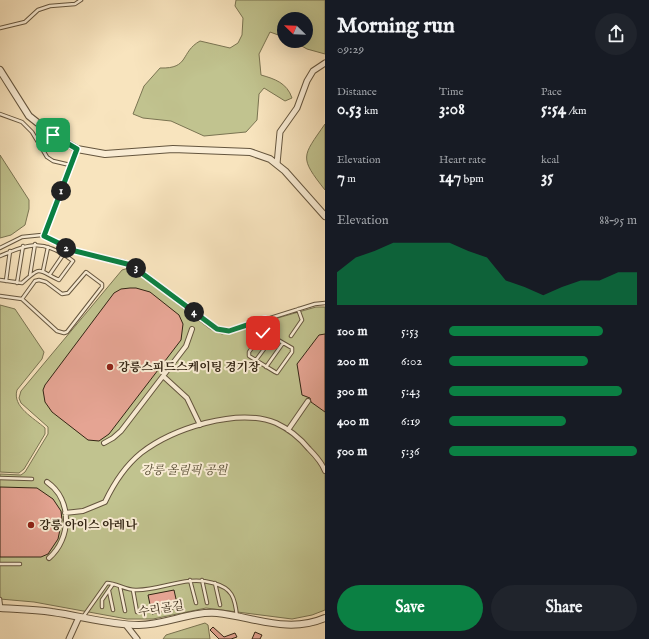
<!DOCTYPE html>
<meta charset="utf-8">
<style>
body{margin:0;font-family:"IM FELL English","Noto Serif KR",serif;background:#20242c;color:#f1f3f6;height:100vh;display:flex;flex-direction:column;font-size:15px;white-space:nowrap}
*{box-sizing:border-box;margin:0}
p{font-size:13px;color:#9ea1a6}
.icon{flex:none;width:22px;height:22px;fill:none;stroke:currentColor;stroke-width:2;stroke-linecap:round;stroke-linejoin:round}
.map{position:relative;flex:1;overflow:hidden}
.panel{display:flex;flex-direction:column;background:#171b24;width:324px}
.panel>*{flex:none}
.needle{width:26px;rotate:293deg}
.controls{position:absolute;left:277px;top:12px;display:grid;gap:8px}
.controls a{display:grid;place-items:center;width:36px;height:36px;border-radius:50%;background:#171b24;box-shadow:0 4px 16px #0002;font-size:20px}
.pin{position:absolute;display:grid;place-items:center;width:34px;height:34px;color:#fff;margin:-17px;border-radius:8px;box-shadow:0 2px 6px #0006}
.km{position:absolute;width:20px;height:20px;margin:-10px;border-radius:50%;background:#222;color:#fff;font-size:11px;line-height:20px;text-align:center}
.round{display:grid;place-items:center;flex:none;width:42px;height:42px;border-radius:21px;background:#20242c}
.overview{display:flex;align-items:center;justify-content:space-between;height:68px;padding:0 12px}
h1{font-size:22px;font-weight:800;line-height:30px}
.metrics{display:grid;grid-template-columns:repeat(3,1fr);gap:6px;height:68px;padding:4px 12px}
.metrics div{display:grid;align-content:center}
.metrics b{font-size:17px;font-weight:800}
.metrics small{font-size:11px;font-weight:400}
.metrics p{font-size:11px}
.chart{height:112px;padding:8px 12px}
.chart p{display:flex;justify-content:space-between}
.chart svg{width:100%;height:72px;margin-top:4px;fill:#0b8043;opacity:.7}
.cta{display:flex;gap:8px;margin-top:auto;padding:8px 12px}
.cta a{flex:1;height:46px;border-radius:24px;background:#0b8043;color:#fff;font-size:16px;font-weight:800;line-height:46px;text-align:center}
.cta a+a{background:#20242c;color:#f1f3f6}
ul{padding:0 12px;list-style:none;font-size:13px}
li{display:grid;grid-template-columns:64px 48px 1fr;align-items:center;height:30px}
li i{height:10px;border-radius:5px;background:#0b8043}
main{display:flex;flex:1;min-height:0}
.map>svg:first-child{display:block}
.green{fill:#c1c38f;stroke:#7a7452}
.building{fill:#e5a493;stroke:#332514}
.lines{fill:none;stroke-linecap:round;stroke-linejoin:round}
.service-casing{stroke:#64553e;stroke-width:4.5}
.pedestrian-casing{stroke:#64553e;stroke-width:6}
.minor-casing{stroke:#64553e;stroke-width:7}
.tertiary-casing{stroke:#64553e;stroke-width:8}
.service{stroke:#faedd5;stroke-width:2.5}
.pedestrian{stroke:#faedd5;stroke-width:4}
.minor{stroke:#faedd5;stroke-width:5}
.tertiary{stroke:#faedd5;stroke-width:6}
.route-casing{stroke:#fff;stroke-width:8}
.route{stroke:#0b8043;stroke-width:5}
.poi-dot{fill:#8f2418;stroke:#faedd5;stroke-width:1.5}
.labels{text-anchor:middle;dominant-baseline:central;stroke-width:4;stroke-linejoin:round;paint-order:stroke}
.poi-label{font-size:12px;font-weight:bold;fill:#332514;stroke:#faedd5;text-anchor:start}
.park-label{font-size:12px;font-style:italic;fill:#564c33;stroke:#faedd5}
.street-label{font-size:12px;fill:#332514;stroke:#faedd5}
</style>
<main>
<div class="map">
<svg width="325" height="639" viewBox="0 0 325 639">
<rect width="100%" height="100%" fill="#f8e4be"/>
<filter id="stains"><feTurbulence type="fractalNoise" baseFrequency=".005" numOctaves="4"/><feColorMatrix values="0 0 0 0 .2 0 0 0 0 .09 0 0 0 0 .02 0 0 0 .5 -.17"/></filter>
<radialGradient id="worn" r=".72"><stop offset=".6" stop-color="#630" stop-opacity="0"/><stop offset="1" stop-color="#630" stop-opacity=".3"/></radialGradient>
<path class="green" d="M 236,0 L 325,0 L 325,54 L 307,49 L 293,41 L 306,41 L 306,19 L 284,19 L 284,37 L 270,32 L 259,54 L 261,75 C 275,79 287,83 292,98 L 285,101 L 264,88 L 259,94 L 257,120 L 246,132 L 204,136 L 171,121 L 143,118 L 133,114 L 144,86 L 160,68 C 190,69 180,52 200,41 L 230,48 L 238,43 L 242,35 L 243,18 L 235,6 Z
M 325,124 L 325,190 C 299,157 302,157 325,124 Z
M 0,155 L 29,200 L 29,209 L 25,225 L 11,235 L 0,238 Z
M 129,268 L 137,273 L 210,329 L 222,334 L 316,307 L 325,307 L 325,610 L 312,615 L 292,619 L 206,608 L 153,619 L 127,619 L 34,602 L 0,599 L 0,474 L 21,475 L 25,472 L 48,434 L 48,427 L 21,403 L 19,398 L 21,391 L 122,270 Z
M 0,305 L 15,309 L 44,352 L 42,359 L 17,390 C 12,407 34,418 45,428 L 45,434 L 24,469 L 19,473 L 0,472 Z
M 205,623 L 208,625 L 210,639 L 163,639 L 166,635 Z"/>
<path class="building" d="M 130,288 L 136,288 L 150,292 L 179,315 L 183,324 L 181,340 L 109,434 L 99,441 L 88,440 L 52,412 L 45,402 L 43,390 L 45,385 L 114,293 L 121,289 Z
M 325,334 L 325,412 L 311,402 L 310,398 L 302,395 L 297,364 L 319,335 Z
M 0,487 L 37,488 L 53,499 L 61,511 L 62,520 L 58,539 L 48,554 L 41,557 L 0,557 Z
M 174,590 L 178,608 L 152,614 L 148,595 Z
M 213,627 L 224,637 L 235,633 L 237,637 L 231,639 L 219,639 L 210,630 Z
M 255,632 L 262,635 L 260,639 L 252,639 Z"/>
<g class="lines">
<defs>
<path id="service" d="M 0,28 L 25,22 L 38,10 L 50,6 L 75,4 L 81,0
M 0,114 L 22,122 L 32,132 L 47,157 L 53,161 L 70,165
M 44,236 L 77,149
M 0,248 L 22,237 L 42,235 L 75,251 L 125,262 L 139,269 L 212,325 L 223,331 L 229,331 L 315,304 L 325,303
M 0,256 C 31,243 44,239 73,261 L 59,280 C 37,270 42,265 22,283 L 0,280
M 43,271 L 48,247
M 50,274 L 63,255
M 30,275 L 35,244
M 6,281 L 10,251
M 17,283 L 23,246
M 0,296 L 22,299 L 57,331 L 64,333 L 67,332 L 102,287 L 102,284 L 86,272 L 68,293 L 62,294 L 46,282 L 39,280 L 35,281 L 22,299
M 291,336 L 302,320 L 298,309
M 256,360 L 273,337 L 292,348 L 292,352 L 277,373 L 275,372 L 249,356 L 249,352 L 265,330 L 265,319
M 266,367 L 283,343
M 0,478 L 32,479
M 0,564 L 20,564
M 190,580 L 196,603
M 202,580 L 207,603
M 215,583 L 220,605
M 120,587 L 125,611
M 133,590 L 137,612
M 109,591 L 113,610
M 0,599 L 1,607
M 102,607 L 102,600 L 113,584
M 83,617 L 107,583 C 117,583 126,591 137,590 C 163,590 186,575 213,583 C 232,588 235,597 237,617"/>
<path id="pedestrian" d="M 163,376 L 187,398 L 200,425
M 288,430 L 308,401
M 104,443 L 113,438 L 121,431 L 186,346 L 192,329
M 47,482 C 73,500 71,539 49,558
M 65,513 L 83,511 L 105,502 C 114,483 125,466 141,453 C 172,429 237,407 276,423 C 289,429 300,438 309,449 C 315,455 322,463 325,471"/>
<path id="minor" d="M 277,164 L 280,132 L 297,108 L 307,81 L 313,71 L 325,63
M 126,625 L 137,639
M 69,639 L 79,617"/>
<path id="tertiary" d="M 0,70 L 29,116 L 53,135 L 77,149 L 105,154 L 173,149 L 250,152 L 270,159 L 285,171 L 325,216
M 0,608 C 17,609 35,609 52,612 C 81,616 110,625 139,625 C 165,625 191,611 217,613 C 254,617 288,634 325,618"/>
</defs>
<use href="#service" class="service-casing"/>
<use href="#pedestrian" class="pedestrian-casing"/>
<use href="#minor" class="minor-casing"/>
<use href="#tertiary" class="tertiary-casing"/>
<use href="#service" class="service"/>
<use href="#pedestrian" class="pedestrian"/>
<use href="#minor" class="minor"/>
<use href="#tertiary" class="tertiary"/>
</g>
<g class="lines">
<defs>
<path id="route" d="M 53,135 L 77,149 L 44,236 L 75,251 L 131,265 L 217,329 L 229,331 L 265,319 L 263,333"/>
</defs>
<use href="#route" class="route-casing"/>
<use href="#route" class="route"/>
</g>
<g class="poi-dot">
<circle cx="110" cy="367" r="4"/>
<circle cx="31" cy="525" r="4"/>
</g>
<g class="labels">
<g class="poi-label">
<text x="118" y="367">강릉스피드스케이팅 경기장</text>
<text x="39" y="525">강릉 아이스 아레나</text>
</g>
<g class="park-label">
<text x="184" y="470">강릉 올림픽 공원</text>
</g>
<g class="street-label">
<text transform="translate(161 609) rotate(-9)">수리골길</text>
</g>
</g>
<rect width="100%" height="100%" filter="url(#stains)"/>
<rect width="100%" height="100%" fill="url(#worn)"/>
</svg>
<div class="controls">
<a><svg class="needle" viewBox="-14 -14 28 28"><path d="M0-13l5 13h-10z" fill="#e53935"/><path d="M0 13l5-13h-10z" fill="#9ea1a6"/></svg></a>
</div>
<div class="pin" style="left:53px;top:135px;background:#1e9e55"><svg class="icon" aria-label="arrive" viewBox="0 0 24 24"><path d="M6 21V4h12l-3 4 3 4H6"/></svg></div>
<div class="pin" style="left:263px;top:333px;background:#d93025"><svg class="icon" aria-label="check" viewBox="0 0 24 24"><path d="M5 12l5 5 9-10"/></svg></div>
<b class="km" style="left:61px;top:191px">1</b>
<b class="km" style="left:66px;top:248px">2</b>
<b class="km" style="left:136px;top:268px">3</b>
<b class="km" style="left:194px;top:312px">4</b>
</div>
<section class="panel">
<div class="overview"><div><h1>Morning run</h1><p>09:29</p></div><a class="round"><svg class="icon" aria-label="share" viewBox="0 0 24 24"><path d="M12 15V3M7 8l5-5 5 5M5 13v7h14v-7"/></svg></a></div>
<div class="metrics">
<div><p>Distance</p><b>0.53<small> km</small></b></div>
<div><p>Time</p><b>3:08</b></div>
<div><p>Pace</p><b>5:54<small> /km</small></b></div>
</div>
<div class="metrics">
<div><p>Elevation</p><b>7<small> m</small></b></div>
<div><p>Heart rate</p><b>147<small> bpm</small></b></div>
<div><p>kcal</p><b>35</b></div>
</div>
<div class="chart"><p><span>Elevation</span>88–95 m</p>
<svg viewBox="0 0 160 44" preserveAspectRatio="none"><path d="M0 44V24L10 15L20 11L30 6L40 6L50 6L60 6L70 11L80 15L90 29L100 33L110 38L120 33L130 29L140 29L150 24L160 24V44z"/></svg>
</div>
<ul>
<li><b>100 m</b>5:53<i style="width:82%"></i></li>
<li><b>200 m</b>6:02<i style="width:74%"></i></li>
<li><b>300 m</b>5:43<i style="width:92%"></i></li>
<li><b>400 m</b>6:19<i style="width:62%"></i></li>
<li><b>500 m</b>5:36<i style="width:100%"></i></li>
</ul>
<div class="cta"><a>Save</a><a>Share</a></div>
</section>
</main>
